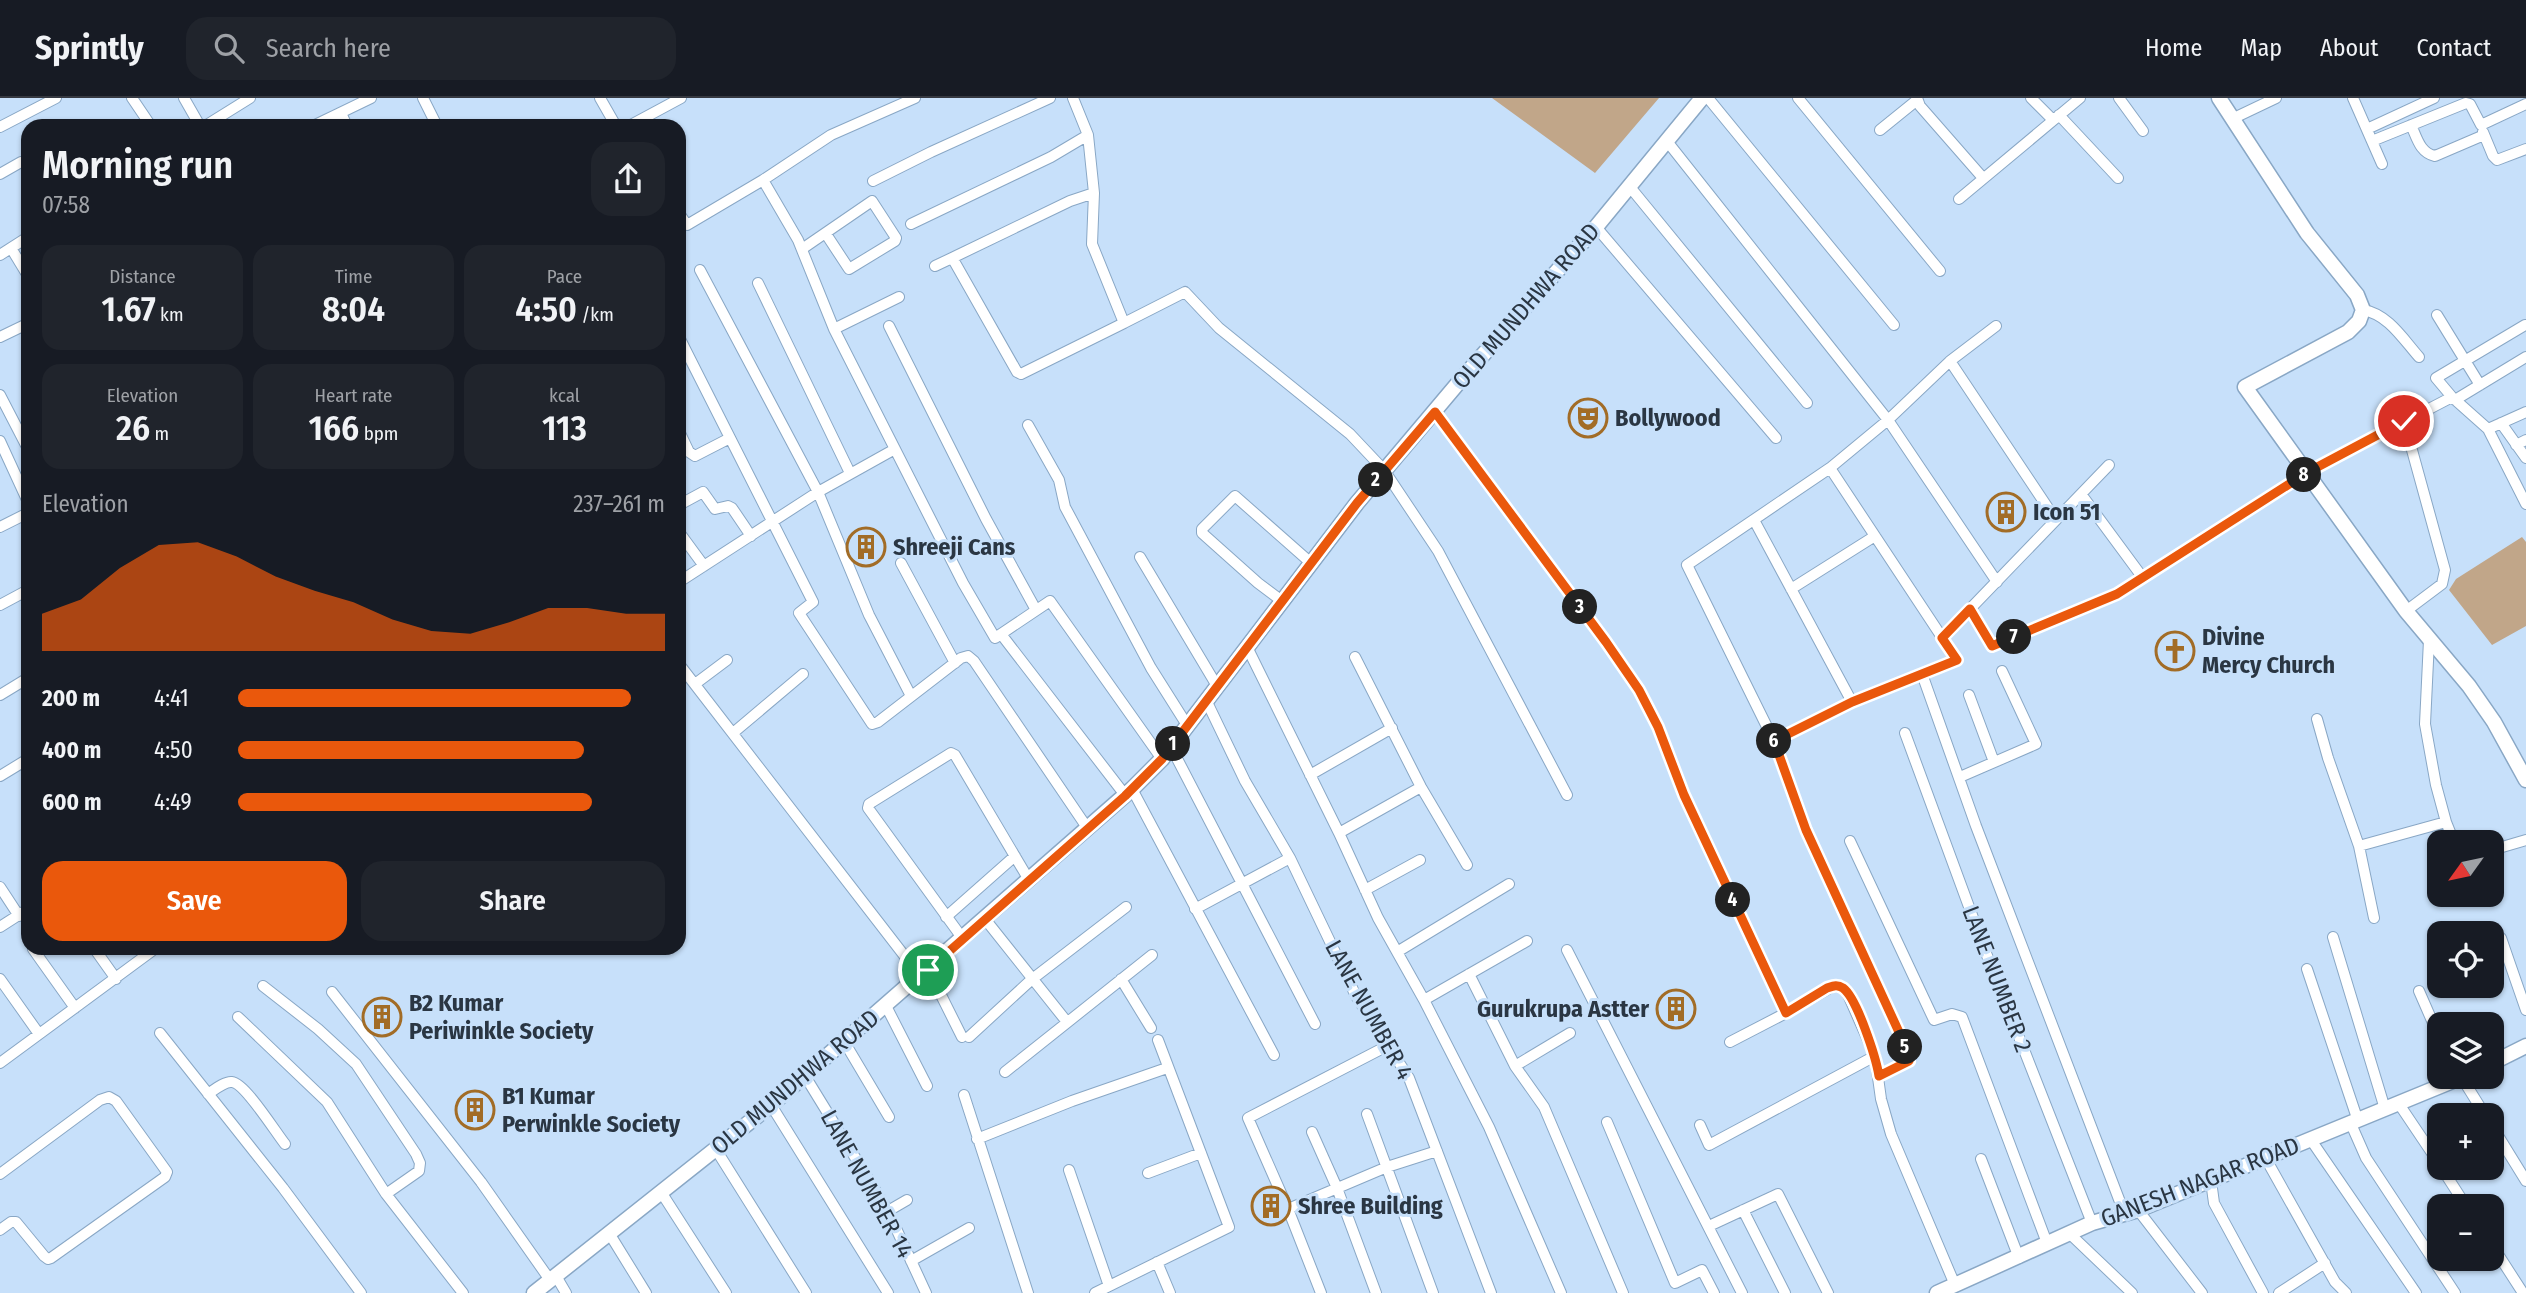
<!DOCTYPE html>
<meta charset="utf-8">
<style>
body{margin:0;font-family:"Fira Sans Condensed",sans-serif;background:#20242c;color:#f1f3f6;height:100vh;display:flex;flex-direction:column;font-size:26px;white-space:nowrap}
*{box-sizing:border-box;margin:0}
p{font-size:23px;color:#9ea1a6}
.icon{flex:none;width:38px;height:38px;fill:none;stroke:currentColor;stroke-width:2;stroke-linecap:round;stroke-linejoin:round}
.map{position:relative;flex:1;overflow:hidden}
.drawer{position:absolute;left:21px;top:21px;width:665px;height:836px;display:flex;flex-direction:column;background:#171b24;border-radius:21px;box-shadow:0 2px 5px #0004}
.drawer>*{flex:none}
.needle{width:46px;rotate:237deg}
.tools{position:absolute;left:2427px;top:732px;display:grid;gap:14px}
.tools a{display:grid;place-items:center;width:77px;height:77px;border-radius:14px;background:#171b24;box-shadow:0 2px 5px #0004;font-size:35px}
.pin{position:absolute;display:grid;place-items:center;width:60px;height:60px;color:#fff;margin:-30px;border:4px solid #fff;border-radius:50%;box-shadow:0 2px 7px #0007}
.km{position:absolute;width:35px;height:35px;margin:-18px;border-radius:50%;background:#222;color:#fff;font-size:19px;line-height:35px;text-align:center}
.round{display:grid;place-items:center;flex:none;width:74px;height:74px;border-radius:21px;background:#20242c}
.summary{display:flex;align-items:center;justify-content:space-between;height:119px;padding:0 21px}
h1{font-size:38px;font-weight:600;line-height:52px}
.metrics{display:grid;grid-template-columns:repeat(3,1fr);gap:10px;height:119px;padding:7px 21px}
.metrics div{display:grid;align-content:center;border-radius:18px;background:#20242c;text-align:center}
.metrics b{font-size:35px;font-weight:600}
.metrics small{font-size:19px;font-weight:400}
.metrics p{font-size:19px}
.chart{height:196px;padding:14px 21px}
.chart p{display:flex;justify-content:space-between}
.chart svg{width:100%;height:126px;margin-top:7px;fill:#ea580c;opacity:.7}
.button{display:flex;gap:14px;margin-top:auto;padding:14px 21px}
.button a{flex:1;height:80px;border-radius:21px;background:#ea580c;color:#fff;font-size:28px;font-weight:600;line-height:80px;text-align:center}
.button a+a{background:#20242c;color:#f1f3f6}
ul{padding:0 21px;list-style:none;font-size:23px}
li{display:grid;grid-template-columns:112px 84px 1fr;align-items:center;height:52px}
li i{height:18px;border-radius:9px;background:#ea580c}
header{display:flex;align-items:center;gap:42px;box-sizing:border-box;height:98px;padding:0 35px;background:#171b24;border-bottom:2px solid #363941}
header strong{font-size:33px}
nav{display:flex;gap:38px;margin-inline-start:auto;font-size:24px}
.search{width:490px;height:63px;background:#20242c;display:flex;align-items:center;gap:18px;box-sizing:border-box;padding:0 24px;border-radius:21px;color:#9ea1a6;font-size:26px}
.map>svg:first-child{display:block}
.green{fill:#c1a689}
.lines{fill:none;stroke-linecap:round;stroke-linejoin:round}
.street-casing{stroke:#89a7c5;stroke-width:12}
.secondary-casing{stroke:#89a7c5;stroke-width:17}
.street{stroke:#fff;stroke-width:10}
.secondary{stroke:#fff;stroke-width:14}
.route-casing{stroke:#fff;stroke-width:14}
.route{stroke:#ea580c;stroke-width:9}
.labels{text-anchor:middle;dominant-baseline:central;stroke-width:6;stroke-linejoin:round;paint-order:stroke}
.street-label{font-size:24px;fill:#2a3643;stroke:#c7e0fa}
.poi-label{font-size:24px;font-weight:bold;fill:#2a3643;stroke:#c7e0fa;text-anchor:start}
</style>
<header>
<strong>Sprintly</strong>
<div class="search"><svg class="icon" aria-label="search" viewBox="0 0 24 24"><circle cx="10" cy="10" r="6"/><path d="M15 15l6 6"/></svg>Search here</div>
<nav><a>Home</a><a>Map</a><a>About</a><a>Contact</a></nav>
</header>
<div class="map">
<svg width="2526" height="1195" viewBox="0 0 2526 1195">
<rect width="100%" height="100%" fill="#c7e0fa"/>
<path class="green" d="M 1492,0 L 1659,0 L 1595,75 Z
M 2522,439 L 2526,444 L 2526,528 L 2492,547 L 2449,492 L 2456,481 Z"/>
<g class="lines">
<defs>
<path id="street" d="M 132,0 L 151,28
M 184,0 L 200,28
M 423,0 L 437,28
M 600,0 L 616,28
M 1073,0 L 1088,37 L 1094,95 L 1092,146 L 1124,225 L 1185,194 L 1219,230 L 1350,336 L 1384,372 L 1438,453 L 1567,697
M 1708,0 L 1894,227
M 1798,0 L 1940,173
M 1917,0 L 1920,8 L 1983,80
M 2031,0 L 2053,22
M 2119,0 L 2143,33
M 2353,0 L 2382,66
M 341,15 L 347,28
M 2059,17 L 2118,80
M 2234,20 L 2276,0
M 2411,27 C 2417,40 2420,55 2435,58 L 2484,37
M 205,28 L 250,0
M 313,28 L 371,0
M 629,28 L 681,0
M 0,29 L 56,0
M 2367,31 L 2434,0
M 1880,32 L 1917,2
M 2483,34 L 2493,58 L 2497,62 L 2526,51
M 1666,42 L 1888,322 L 1997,484
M 2372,43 L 2466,5 L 2470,6 L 2481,27 L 2526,6
M 0,76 L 21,64
M 763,82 L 798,142 L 834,231 L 963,485 L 995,540 L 1050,503 L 1162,661
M 873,83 L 931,54 L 1050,0
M 1630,89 L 1807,305
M 1094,95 L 1070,103 L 954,159 L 954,163 L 1017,274 L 1021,276 L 1124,225
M 1959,101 L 2080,0
M 679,115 L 687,127 L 763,82 L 831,37 L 915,0
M 911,126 L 1051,59 L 1088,37
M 1596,129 L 1776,340
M 11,150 L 28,178
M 802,151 L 872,103 L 896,140 L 895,143 L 849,171 L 826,136
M 0,157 L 28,139
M 935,168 L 954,159
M 700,172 L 818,394 L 869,517 L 911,598
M 758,185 L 850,375
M 2363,212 C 2388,216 2403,241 2419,259
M 2437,217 L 2480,287
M 2525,227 L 2436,280 L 2452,299 L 2488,331 L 2526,406
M 889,228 L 986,421 L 1036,512
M 834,231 L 899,199
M 0,239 L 27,226
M 679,239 L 813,504 L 799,515 L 872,626 L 878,624 L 961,560 L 968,558 L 974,563 L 1088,731
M 1950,263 L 2056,422
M 0,297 L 28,351
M 2455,302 L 2526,259
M 1435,314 L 1606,544 L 1639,592 L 1658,629 L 1684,697 L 1786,915 L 1833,888 L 1841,889 L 1846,892 L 1875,958 L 1881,1001 L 1891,1036 L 1955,1187
M 2404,323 L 2445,472 L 2442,486 L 2406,513
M 2501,325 L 2526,360
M 1028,327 L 1059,382 L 1065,409 L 1151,570 L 1187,627
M 2488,331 L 2526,314
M 679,333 L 689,354 L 695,358 L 730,340
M 0,343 L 28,404
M 2516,347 L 2526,342
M 2081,396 L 2143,480
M 679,407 L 703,394 L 715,411 L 728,408 L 732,410 L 751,438
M 1754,422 L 1852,604
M 0,429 L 28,415
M 679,434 L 704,468
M 1140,459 L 1217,588
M 901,465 L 955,565
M 679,484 L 818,394 L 895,351
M 1791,491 L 1875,438
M 1282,503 L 1258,485 L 1202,435 L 1202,431 L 1235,398 L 1311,465
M 0,507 L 28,492
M 1970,511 L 1992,548 L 2117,496 L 2308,374 L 2452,299
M 1001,536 L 1125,697
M 1942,540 L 2109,367
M 2429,542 L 2425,626 L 2436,687 L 2446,724 L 2454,744
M 1247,549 L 1339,735 L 1378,820 L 1424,902 L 1489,1029 L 1561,1195
M 1355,559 L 1421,689 L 1467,767
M 679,566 L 920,878
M 1922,576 L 1976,728 L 2125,1117
M 695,586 L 727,562
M 0,597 L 28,580
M 1969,597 L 1994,664
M 1206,602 L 1245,683 L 1290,760 L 1356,898 L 1409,980 L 1491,1195
M 2317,621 L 2328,660 L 2359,748 L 2374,820
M 733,635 L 803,576
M 1905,635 L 1986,855 L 2092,1125
M 1774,643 L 1852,604 L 1957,562 L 1830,370
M 1171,649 L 1315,926
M 1310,677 L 1392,630
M 0,678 L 28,661
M 1960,679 L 2036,646 L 2002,573
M 1132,691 L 1274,957
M 1339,735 L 1421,689
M 1850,743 L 1934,922 L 1952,916 L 1962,919 L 2047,1145
M 2359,748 L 2446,724
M 2492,752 L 2526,742
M 0,789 L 19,818
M 1365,792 L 1420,762
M 1195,811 L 1290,760
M 946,819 L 1015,758
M 985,821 L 1067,924
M 0,829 L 28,811
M 2333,839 L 2385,1011
M 2501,840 L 2526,912
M 963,841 L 868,710 L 869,706 L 951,655 L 955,657 L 1029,782
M 94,850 L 116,881
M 33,851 L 75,910
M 1567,852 L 1742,1195
M 1397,854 L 1509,786
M 928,871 L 962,939
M 2307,871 L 2358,1023
M 1469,876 L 1515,968 L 1544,1009 L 1623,1195
M 0,881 L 39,936
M 1121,881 L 1151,930
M 263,888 L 318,931 L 356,966 L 416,1056 L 420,1065 L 419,1073 L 386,1096
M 2419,893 L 2440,941
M 332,894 L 481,1084 L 550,1182
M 1424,902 L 1527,843
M 886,908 L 927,988
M 238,919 L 327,1004 L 386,1096 L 463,1195
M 160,935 L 283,1090 L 361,1195
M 969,939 L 1031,882 L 1126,809
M 1730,944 L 1786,915
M 845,945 L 889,1019
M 0,965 L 156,850
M 1515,968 L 1570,935
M 1005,974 L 1152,857
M 805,978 L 888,1113 L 926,1195
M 1879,978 L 1909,963 L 1904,945 L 1806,732 L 1774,643 L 1687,467 L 1830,370 L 1888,322 L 1950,263 L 1996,228
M 2462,980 L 2485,1017
M 208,996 C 214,992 225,983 232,984 C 245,985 276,1035 285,1046
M 964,997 L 1028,1195
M 2399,1006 L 2440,1067
M 771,1007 L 888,1195
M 1367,1016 L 1433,1195
M 1607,1024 L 1675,1185 L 1702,1172 L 1714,1195
M 2351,1026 L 2366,1060 L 2455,1195
M 1700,1027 L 1709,1047 L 1875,958
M 2492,1028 L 2526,1083
M 1312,1034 L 1337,1090 L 1376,1195
M 977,1041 L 1072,1003 L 1167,970
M 2311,1042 L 2416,1195
M 715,1050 L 806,1195
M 1981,1061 L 2019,1160
M 2266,1061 L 2335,1184 L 2346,1195
M 2441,1069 L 2466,1108
M 1069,1072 L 1109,1188
M 1148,1075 L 1201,1055
M 0,1076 L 100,1002 L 109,999 L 116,1003 L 167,1074 L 165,1079 L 51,1160 L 48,1161 L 44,1158 L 16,1124 L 11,1124 L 0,1132
M 2211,1083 L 2214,1105 L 2263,1195
M 661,1094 L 726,1195
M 1288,1111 L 1387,1069 L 1437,1053
M 1743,1112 L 1785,1195
M 2138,1112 L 2202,1195
M 888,1113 L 907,1102
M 1709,1128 L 1778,1096 L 1828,1195
M 609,1135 L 646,1195
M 2069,1135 L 2132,1195
M 2492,1147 L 2523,1195
M 911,1163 L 969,1130
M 1157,1164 L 1170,1195
M 556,1178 L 566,1195
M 1095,1195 L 1229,1129 L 1158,942
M 1321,1195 L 1288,1111 L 1248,1020 L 1389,947
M 2279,1195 L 2325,1165"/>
<path id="secondary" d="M 2219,0 L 2307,135 L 2357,197 L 2363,212 L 2359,223 L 2348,234 L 2245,289 L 2406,513 L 2469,588 L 2494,624 L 2526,682
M 2492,965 L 2526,948
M 534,1195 L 771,1007 L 1132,691 L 1162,661 L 1357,405 L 1459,284 L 1596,129 L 1702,0
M 1937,1195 L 2092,1125 L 2138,1112 L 2465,978"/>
</defs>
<use href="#street" class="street-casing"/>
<use href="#secondary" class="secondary-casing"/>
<use href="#street" class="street"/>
<use href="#secondary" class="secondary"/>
</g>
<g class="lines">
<defs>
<path id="route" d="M 928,872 L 1125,698 L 1162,661 L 1357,405 L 1435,314 L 1606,544 L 1639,592 L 1658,629 L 1684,697 L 1786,915 L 1827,890 C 1833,888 1837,886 1843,890 C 1857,900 1876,960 1879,978 L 1909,963 L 1904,945 L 1806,732 L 1774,643 L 1852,604 L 1957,562 L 1942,540 L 1970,511 L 1992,548 L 2117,496 L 2308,374 L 2404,323"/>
</defs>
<use href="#route" class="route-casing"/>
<use href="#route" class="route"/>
</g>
<defs>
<symbol id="theatre-ring" viewBox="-11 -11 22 22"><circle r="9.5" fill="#c7e0fa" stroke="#a26c26" stroke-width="1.5"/><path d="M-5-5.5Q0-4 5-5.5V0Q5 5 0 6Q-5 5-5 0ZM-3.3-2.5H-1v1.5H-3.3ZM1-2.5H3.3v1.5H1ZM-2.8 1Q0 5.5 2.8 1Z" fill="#a26c26"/></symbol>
<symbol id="building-ring" viewBox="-11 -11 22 22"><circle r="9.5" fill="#c7e0fa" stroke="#a26c26" stroke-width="1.5"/><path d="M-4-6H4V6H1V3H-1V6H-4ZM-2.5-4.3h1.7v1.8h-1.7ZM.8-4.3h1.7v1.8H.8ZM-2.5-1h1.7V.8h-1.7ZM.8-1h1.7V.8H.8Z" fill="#a26c26"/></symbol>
<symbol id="church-ring" viewBox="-11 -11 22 22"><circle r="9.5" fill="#c7e0fa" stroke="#a26c26" stroke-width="1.5"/><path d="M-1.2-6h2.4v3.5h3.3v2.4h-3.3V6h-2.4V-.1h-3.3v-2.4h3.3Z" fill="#a26c26"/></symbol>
</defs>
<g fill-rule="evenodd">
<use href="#theatre-ring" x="1566" y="298" width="44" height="44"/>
<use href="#building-ring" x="1984" y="392" width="44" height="44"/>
<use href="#building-ring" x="844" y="427" width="44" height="44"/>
<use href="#church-ring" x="2153" y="531" width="44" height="44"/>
<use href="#building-ring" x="1654" y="889" width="44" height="44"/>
<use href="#building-ring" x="360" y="897" width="44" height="44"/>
<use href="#building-ring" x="453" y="990" width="44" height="44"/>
<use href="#building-ring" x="1249" y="1086" width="44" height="44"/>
</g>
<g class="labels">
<g class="street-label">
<text transform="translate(1526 208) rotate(-49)">OLD MUNDHWA ROAD</text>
<text transform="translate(1997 881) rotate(69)">LANE NUMBER 2</text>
<text transform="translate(1369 912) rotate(61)">LANE NUMBER 4</text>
<text transform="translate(795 984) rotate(-40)">OLD MUNDHWA ROAD</text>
<text transform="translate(2200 1084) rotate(-21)">GANESH NAGAR ROAD</text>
<text transform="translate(867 1086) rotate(61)">LANE NUMBER 14</text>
</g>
<g class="poi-label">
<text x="1615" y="320">Bollywood</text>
<text x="2033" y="414">Icon 51</text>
<text x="893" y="449">Shreeji Cans</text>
<text x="2202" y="539">Divine<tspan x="2202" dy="28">Mercy Church</tspan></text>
<text x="409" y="905">B2 Kumar<tspan x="409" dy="28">Periwinkle Society</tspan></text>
<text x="1649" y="911" text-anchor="end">Gurukrupa Astter</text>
<text x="502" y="998">B1 Kumar<tspan x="502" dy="28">Perwinkle Society</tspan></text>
<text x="1298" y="1108">Shree Building</text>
</g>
</g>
</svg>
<div class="tools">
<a><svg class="needle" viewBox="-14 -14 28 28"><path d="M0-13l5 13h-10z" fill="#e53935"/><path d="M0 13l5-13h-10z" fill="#9ea1a6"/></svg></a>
<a><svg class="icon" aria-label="locate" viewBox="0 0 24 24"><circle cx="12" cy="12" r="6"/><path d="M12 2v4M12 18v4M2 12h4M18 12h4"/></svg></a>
<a><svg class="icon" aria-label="layers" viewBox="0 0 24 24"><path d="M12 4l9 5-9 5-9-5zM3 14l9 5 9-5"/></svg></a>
<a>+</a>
<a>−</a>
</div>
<div class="pin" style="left:928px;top:872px;background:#1e9e55"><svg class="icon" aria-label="arrive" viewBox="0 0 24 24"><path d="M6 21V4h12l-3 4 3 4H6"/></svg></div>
<div class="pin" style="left:2404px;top:323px;background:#d93025"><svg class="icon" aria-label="check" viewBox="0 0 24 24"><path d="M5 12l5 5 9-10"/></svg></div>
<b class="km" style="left:1173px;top:646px">1</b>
<b class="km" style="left:1376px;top:382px">2</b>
<b class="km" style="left:1580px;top:509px">3</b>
<b class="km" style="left:1733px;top:802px">4</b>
<b class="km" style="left:1905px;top:949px">5</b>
<b class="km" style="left:1774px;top:643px">6</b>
<b class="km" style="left:2014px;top:539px">7</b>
<b class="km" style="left:2304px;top:377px">8</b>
<section class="drawer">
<div class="summary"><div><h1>Morning run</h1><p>07:58</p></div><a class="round"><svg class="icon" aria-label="share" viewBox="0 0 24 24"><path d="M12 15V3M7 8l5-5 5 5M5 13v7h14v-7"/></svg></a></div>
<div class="metrics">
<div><p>Distance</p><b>1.67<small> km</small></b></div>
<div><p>Time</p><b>8:04</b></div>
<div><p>Pace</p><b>4:50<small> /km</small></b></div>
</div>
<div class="metrics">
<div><p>Elevation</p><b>26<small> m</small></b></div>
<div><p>Heart rate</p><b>166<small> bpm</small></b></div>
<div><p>kcal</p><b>113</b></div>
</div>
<div class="chart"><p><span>Elevation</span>237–261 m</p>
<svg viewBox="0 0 160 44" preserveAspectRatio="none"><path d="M0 44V31L10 26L20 15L30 7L40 6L50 11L60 18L70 23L80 27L90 33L100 37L110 38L120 34L130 29L140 29L150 31L160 31V44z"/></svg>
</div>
<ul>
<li><b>200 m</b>4:41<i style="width:92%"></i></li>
<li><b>400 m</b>4:50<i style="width:81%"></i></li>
<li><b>600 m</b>4:49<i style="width:83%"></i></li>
</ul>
<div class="button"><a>Save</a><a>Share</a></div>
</section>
</div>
